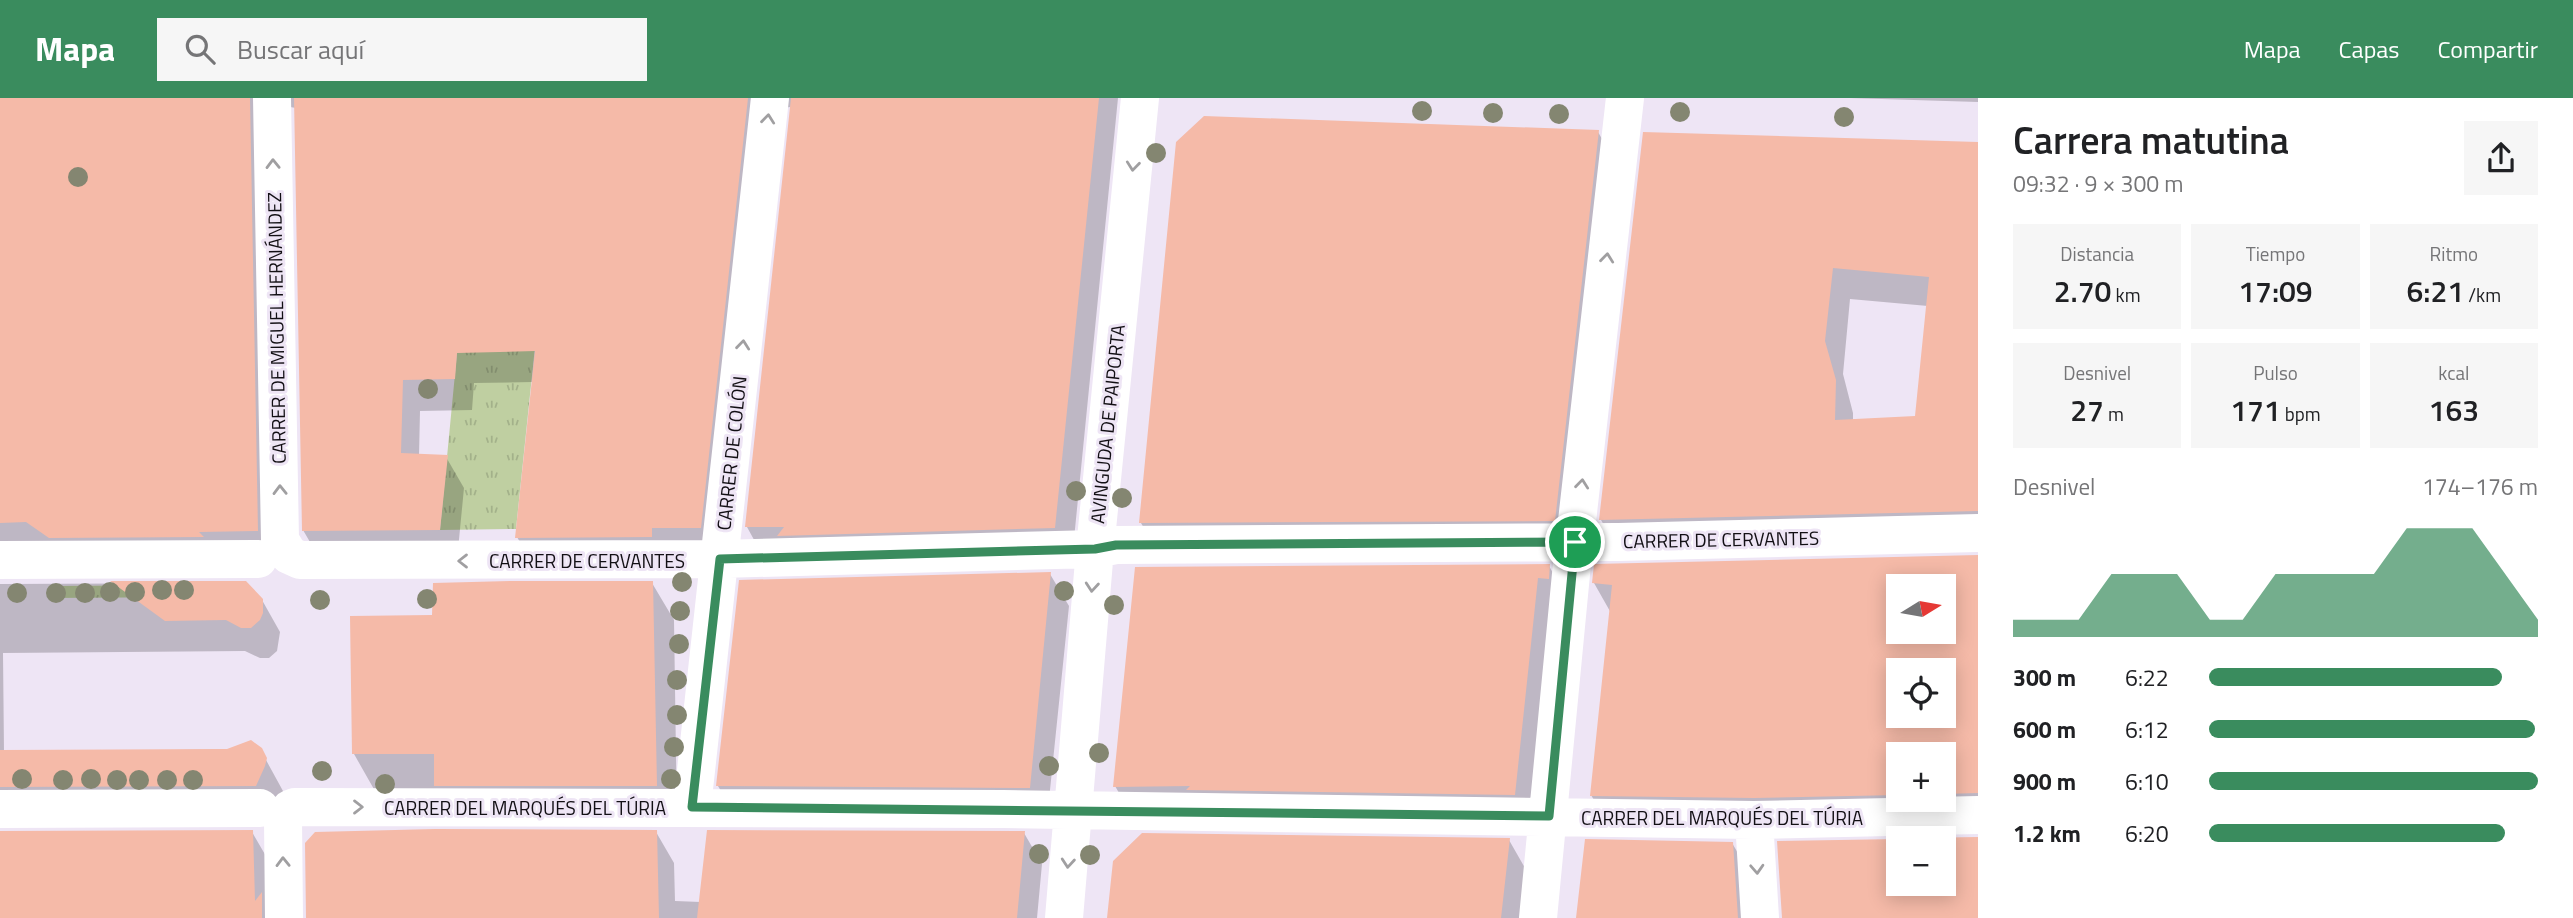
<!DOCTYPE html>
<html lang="es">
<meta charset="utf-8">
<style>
body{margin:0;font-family:"Titillium Web",sans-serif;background:#f6f6f6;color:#202124;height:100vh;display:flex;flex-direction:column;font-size:26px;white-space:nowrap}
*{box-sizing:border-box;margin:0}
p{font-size:23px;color:#757577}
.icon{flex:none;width:38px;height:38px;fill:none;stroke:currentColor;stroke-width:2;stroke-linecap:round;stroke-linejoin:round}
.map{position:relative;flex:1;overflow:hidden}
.side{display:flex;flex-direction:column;background:#fff;width:595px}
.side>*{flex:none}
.needle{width:46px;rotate:79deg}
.fabs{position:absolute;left:1886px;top:476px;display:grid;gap:14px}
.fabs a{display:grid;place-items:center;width:70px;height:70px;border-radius:0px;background:#fff;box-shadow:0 4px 18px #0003;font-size:35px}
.pin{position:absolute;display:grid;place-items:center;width:60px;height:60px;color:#fff;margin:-30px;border:4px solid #fff;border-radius:50%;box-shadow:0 2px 7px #0007}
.round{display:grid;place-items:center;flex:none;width:74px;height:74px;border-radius:0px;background:#f6f6f6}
.overview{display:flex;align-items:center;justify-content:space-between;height:119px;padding:0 35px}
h1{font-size:38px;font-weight:600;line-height:52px}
.stats{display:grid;grid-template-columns:repeat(3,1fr);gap:10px;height:119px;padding:7px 35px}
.stats div{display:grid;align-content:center;border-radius:0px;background:#f6f6f6;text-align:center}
.stats b{font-size:30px;font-weight:600}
.stats small{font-size:19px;font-weight:400}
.stats p{font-size:19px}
.chart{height:196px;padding:14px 35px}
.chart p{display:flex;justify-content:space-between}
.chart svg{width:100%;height:126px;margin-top:7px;fill:#3a8c5e;opacity:.7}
ul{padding:0 35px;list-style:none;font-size:23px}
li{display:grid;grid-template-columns:112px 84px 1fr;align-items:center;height:52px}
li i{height:18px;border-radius:9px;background:#3a8c5e}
header{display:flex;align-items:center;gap:42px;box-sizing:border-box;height:98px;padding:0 35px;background:#3a8c5e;color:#fff}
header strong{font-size:33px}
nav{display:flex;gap:38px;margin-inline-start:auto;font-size:24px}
.search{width:490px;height:63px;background:#f6f6f6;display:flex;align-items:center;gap:18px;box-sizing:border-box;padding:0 24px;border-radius:0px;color:#757577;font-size:26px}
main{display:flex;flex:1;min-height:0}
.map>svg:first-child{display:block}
.grass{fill:url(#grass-tufts)}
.shadow{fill:#0003;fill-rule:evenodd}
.building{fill:#f5baa8;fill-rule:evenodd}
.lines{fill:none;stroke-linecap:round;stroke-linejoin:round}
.minor{stroke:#fff;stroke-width:38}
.tree{fill:#848671}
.oneway{stroke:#a09fa1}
.route-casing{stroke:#fff;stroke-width:14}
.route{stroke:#3a8c5e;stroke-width:9}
.labels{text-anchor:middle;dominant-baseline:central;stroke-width:6;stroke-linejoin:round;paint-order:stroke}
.street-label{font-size:19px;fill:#120f14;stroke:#eee5f5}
</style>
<header>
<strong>Mapa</strong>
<div class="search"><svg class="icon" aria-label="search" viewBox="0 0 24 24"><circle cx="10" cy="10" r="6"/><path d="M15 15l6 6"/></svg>Buscar aquí</div>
<nav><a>Mapa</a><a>Capas</a><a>Compartir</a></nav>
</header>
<main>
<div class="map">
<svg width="1978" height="820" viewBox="0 0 1978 820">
<defs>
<pattern id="grass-tufts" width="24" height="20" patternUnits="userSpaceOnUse" patternTransform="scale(1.75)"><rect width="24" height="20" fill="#bfcfa1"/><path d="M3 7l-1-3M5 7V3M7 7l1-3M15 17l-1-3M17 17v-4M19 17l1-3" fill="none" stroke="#a3b18a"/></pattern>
</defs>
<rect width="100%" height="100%" fill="#eee5f5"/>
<path class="grass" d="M 540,201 L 516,431 L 440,432 L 457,255 Z
M 199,487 L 207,499 L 51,500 L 51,488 Z"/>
<path class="shadow" d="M 0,0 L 1118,0 L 1072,461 L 764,460 L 747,429 L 793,10 L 790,9 L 778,11 L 718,460 L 535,470 L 517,439 L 533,284 L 474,285 L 472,312 L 420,313 L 419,358 L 446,359 L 464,390 L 457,462 L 321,463 L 303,432 L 296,10 L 290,9 L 275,464 L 0,481 Z
M 1849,0 L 1978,0 L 1978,4 Z
M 1598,34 L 1619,70 L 1575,458 L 1162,461 L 1141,425 Z
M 1645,36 L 1978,46 L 1978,445 L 1619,453 L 1601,422 ZM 1850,201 L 1928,208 L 1917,320 L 1853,323 L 1853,315 L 1843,276 Z
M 1978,459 L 1978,727 L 1610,729 L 1591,697 L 1611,515 L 1594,485 ZM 1899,488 L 1944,488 L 1944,534 L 1899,534 ZM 1899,572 L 1944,572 L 1944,618 L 1899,618 ZM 1899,656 L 1944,656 L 1944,702 L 1899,702 Z
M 1549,468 L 1568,501 L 1533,729 L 1134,721 L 1115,688 Z
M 1050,476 L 1069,508 L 1047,721 L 737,720 L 718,688 Z
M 245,485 L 262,502 L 280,534 L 277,553 L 269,560 L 260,560 L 245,553 L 3,555 L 4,654 L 260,651 L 283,693 L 282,700 L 0,729 L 0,486 Z
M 652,485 L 674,522 L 677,725 L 375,693 L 354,656 L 434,519 Z
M 252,734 L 270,765 L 275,820 L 0,820 L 0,735 Z
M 656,734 L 674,765 L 675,803 L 701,804 L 1024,735 L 1042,766 L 1037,820 L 308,820 Z
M 1509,742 L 1525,770 L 1520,820 L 1109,820 Z
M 1732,745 L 1751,777 L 1753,820 L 1579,820 Z"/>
<path class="building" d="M 0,0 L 250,0 L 258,433 L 199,434 L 204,439 L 49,440 L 26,424 L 0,425 Z
M 294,0 L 748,0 L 701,430 L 652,430 L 652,439 L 515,440 L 535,253 L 457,255 L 455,281 L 403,282 L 401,355 L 448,357 L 440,432 L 302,433 Z
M 791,0 L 1099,0 L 1055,430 L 777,438 L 784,429 L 745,429 Z
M 1204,18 L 1599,32 L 1555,423 L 1139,425 L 1176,44 Z
M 1643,34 L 1978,44 L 1978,413 L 1599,422 ZM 1833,170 L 1929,179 L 1915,318 L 1835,322 L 1836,282 L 1825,243 Z
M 1978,457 L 1978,695 L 1944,696 L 1944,656 L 1899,656 L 1899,697 L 1754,700 L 1590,698 L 1612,487 L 1592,485 L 1594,466 ZM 1899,488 L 1944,488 L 1944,534 L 1899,534 ZM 1899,572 L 1944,572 L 1944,618 L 1899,618 Z
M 1550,466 L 1549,481 L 1538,480 L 1515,697 L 1186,692 L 1190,688 L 1113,689 L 1135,469 Z
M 1051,474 L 1030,690 L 716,688 L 739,482 Z
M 110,483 L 246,483 L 263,501 L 263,515 L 260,522 L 251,530 L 241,530 L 226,522 L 165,523 Z
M 511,483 L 653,483 L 657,688 L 434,688 L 434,656 L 352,656 L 350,518 L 432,517 L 433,485 Z
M 251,642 L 262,650 L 267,660 L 265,668 L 256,688 L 0,689 L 0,652 L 227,651 Z
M 435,731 L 657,732 L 659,820 L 306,820 L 305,745 L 315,734 Z
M 253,732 L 255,803 L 262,794 L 262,820 L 0,820 L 0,733 Z
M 707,732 L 1025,733 L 1017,820 L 697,820 Z
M 1142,735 L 1510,740 L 1501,820 L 1107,820 L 1113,763 Z
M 1978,739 L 1978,820 L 1782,820 L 1777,743 L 1899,741 L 1899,786 L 1944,786 L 1944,740 L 1917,740 Z
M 1585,741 L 1733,744 L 1738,820 L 1576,820 Z"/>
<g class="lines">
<path class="minor" d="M 272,0 L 280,442 L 289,457 L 300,462 L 720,461 L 1095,451 L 1116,447 L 1618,444 L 1978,435
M 0,462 L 258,461
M 692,709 L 770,0
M 0,711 L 260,710
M 1754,722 L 1760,820
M 284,820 L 283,721 L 290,711 L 295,709 L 1003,711 L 1754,722 L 1978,717
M 1064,820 L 1095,451 L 1140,0
M 1538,820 L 1571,476 L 1625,0"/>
</g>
<g class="tree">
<circle cx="1422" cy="13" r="10"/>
<circle cx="1680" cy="14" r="10"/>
<circle cx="1493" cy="15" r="10"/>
<circle cx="1559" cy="16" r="10"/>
<circle cx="1844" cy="19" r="10"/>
<circle cx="1156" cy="55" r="10"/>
<circle cx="78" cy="79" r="10"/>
<circle cx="428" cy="291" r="10"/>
<circle cx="1076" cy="393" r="10"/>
<circle cx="1122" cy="400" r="10"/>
<circle cx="682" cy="484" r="10"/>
<circle cx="162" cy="492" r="10"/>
<circle cx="184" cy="492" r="10"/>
<circle cx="1064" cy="493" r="10"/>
<circle cx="110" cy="494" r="10"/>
<circle cx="135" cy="494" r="10"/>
<circle cx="17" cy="495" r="10"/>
<circle cx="56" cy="495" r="10"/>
<circle cx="85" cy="495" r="10"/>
<circle cx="427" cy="501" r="10"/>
<circle cx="320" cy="502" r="10"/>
<circle cx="1114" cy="507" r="10"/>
<circle cx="680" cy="513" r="10"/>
<circle cx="679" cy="546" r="10"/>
<circle cx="677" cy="582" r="10"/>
<circle cx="677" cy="617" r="10"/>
<circle cx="674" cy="649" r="10"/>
<circle cx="1099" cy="655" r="10"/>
<circle cx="1049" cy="668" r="10"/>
<circle cx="322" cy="673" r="10"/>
<circle cx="22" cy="681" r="10"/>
<circle cx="91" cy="681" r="10"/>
<circle cx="671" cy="681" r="10"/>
<circle cx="63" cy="682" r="10"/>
<circle cx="117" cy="682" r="10"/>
<circle cx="139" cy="682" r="10"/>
<circle cx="167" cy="682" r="10"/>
<circle cx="193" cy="682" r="10"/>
<circle cx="385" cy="686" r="10"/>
<circle cx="1039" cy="756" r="10"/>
<circle cx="1090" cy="757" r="10"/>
</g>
<defs><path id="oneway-chevron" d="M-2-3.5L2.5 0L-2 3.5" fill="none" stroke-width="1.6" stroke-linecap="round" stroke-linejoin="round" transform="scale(1.75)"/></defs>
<g class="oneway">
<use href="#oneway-chevron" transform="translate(768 21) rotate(-84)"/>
<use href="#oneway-chevron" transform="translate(273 66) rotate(-91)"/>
<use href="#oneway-chevron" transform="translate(1133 68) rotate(96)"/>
<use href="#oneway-chevron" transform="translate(1607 160) rotate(-84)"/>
<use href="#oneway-chevron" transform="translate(743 247) rotate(-84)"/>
<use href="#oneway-chevron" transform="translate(1582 386) rotate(-84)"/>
<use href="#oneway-chevron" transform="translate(280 392) rotate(-91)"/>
<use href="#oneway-chevron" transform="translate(463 463) rotate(180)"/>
<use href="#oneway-chevron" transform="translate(1092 489) rotate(95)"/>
<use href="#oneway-chevron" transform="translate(358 709)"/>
<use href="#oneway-chevron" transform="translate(283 764) rotate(-91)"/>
<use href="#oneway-chevron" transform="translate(1068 765) rotate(95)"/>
<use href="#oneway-chevron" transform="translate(1757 771) rotate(87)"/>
</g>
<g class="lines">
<defs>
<path id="route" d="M 1575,444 L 1549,718 L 692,709 L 720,461 L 1095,451 L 1116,447 Z"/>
</defs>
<use href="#route" class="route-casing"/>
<use href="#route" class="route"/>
</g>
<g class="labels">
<g class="street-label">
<text transform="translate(276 230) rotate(-91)">CARRER DE MIGUEL HERNÁNDEZ</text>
<text transform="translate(1107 326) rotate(-84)">AVINGUDA DE PAIPORTA</text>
<text transform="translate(731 355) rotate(-84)">CARRER DE COLÓN</text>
<text transform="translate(1721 441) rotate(-1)">CARRER DE CERVANTES</text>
<text x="587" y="462">CARRER DE CERVANTES</text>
<text x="525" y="709">CARRER DEL MARQUÉS DEL TÚRIA</text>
<text x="1722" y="719">CARRER DEL MARQUÉS DEL TÚRIA</text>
</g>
</g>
</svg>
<div class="fabs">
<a><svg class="needle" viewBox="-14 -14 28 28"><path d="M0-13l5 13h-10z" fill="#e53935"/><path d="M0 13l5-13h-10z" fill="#757577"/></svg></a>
<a><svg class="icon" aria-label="locate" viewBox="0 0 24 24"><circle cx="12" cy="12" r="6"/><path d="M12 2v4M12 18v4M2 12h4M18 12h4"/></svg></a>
<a>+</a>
<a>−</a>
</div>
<div class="pin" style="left:1575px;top:444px;background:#1e9e55"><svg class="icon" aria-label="arrive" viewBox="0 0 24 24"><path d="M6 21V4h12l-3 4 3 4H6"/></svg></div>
</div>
<section class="side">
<div class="overview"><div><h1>Carrera matutina</h1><p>09:32 · 9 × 300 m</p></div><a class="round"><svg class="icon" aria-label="share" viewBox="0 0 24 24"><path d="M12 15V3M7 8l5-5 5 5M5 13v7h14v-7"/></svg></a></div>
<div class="stats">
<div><p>Distancia</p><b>2.70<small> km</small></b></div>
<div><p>Tiempo</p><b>17:09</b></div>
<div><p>Ritmo</p><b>6:21<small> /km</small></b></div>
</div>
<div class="stats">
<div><p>Desnivel</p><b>27<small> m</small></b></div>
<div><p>Pulso</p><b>171<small> bpm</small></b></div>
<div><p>kcal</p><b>163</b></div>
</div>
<div class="chart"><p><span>Desnivel</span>174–176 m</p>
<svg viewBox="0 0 160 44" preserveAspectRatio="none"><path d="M0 44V38L10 38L20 38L30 22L40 22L50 22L60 38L70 38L80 22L90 22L100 22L110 22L120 6L130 6L140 6L150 22L160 38V44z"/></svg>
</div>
<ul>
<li><b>300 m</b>6:22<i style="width:89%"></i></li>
<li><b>600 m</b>6:12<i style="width:99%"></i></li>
<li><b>900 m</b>6:10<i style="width:100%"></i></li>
<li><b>1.2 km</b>6:20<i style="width:90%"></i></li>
</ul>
</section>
</main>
